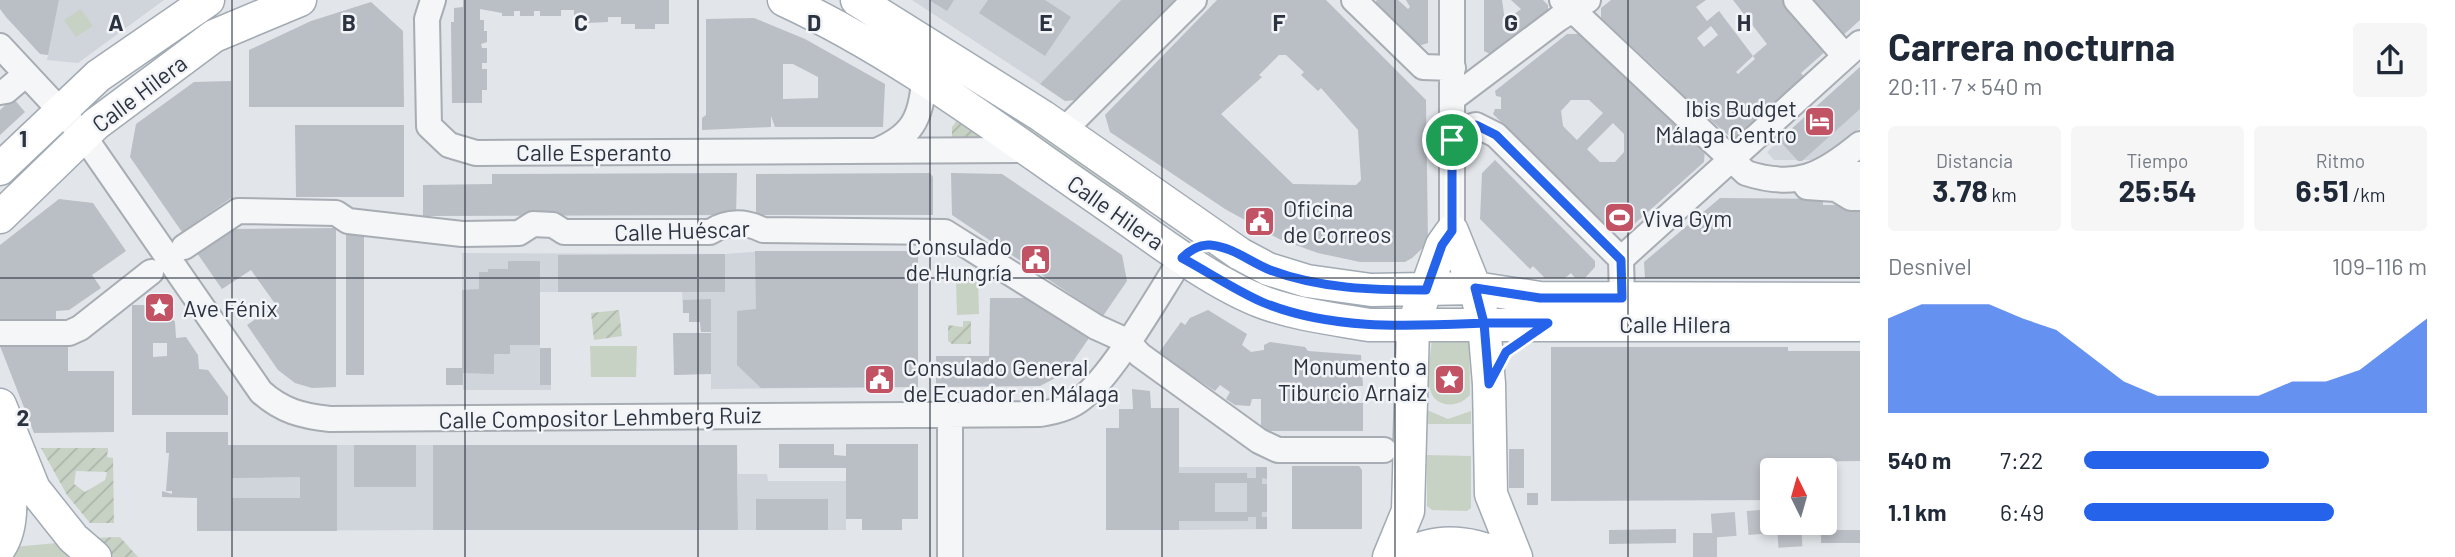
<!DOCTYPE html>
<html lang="es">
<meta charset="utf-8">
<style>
body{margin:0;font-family:Barlow,sans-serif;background:#f6f6f7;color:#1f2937;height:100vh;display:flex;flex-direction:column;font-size:26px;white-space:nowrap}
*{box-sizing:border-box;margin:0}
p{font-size:23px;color:#747a83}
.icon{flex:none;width:38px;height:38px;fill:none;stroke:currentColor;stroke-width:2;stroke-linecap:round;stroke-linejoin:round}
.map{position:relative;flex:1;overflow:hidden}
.sheet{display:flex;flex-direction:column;background:#fff;width:595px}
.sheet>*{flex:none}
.needle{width:46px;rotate:355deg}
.tools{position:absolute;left:1760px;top:458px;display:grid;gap:14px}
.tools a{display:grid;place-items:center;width:77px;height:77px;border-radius:7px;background:#fff;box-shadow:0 4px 10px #0003;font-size:35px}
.pin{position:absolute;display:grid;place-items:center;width:60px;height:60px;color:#fff;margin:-30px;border:4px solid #fff;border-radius:50%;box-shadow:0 2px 7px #0007}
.round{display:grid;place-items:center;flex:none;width:74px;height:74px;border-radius:7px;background:#f6f6f7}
.head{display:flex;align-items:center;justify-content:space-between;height:119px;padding:0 28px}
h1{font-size:38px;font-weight:700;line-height:52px}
.stats{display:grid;grid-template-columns:repeat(3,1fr);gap:10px;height:119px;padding:7px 28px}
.stats div{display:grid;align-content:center;border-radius:7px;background:#f6f6f7;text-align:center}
.stats b{font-size:30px;font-weight:700}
.stats small{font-size:19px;font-weight:400}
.stats p{font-size:19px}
.chart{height:196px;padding:14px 28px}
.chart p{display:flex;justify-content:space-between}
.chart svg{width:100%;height:126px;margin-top:7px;fill:#2563eb;opacity:.7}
ul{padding:0 28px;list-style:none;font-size:23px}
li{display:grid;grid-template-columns:112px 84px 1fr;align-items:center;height:52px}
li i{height:18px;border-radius:9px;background:#2563eb}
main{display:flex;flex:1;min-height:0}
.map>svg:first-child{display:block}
.built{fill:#d0d4db}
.green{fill:#c8d2c4}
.garden{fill:url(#garden-furrows);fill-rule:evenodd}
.building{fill:#babec5;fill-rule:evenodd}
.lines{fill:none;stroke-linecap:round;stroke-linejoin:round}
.minor-tunnel{stroke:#bec1c7;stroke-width:24;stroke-dasharray:24 12;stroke-linecap:butt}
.minor-casing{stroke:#a8acb3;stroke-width:28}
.major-casing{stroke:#a2aab4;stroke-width:35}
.minor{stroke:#f4f6f8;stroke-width:24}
.major{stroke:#fff;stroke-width:32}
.route-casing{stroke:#fff;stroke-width:14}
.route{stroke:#2563eb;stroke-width:9}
.grid{fill:none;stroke:#2c3340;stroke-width:2;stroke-opacity:0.55}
.labels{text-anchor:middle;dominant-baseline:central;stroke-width:5;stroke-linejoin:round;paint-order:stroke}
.street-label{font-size:23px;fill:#2c3340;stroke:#f2f4f7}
.poi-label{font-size:23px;fill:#2c3340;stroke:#f2f4f7;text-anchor:start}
.grid-label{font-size:23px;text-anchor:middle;font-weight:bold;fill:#2c3340;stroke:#f2f4f7;stroke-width:5;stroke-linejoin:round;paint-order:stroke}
</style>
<main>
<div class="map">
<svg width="1860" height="557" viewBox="0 0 1860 557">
<defs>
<pattern id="garden-furrows" width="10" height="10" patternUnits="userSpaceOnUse" patternTransform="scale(1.75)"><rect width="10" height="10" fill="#c8d2c4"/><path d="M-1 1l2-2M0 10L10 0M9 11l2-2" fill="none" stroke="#acb5a9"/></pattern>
</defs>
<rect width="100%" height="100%" fill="#e2e5e9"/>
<path class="built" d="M 59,0 L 164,0 L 78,63 L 47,60 Z
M 912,0 L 1121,0 L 1040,84 Z
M 1860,67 L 1860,128 L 1834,150 L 1813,160 L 1774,160 L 1767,152 Z
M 764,251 L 918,251 L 918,387 L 711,389 L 711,332 L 701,332 L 700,322 L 689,322 L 689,313 L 683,313 L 682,292 L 540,292 L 540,348 L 551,348 L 551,390 L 463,390 L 462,253 L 725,254 Z
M 232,445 L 433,445 L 433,530 L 197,531 L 197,498 Z
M 1179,467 L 1267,467 L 1267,529 L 1179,530 Z
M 738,474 L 767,474 L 768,481 L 846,481 L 846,530 L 738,530 Z"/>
<path class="green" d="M 81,9 L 93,26 L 76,37 L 64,20 Z
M 978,87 L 1150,202 L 1143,213 L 974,93 Z
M 978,279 L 979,314 L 957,315 L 956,280 Z
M 1469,335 L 1470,395 C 1463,402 1455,406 1445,404 C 1419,399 1431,357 1432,339 Z
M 590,346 L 637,346 L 636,377 L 591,377 Z
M 1427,410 L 1448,419 L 1471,411 L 1471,424 L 1427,424 Z
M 1427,455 L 1471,456 L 1471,508 L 1467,511 L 1432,510 L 1427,506 Z
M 68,542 L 84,557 L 11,557 L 13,547 Z"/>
<path class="garden" d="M 958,119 L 995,143 L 952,146 L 952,127 Z
M 619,310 L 622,336 L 594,340 L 591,313 Z
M 963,321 L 971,321 L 971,344 L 952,344 L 948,341 L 948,325 L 963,327 Z
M 41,448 L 108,448 L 107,457 L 113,458 L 114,523 L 90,523 L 67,495 ZM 76,471 L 106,472 L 107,473 L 105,480 L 85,492 L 74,484 Z
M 120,537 L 138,557 L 114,557 L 89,538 Z"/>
<path class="building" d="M 0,0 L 59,0 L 48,55 L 40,54 L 6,17 L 0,9 Z
M 463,0 L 669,0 L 669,24 L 655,24 L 655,29 L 635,29 L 635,24 L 621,24 L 621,17 L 608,17 L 608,22 L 587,23 L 587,17 L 574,17 L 574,10 L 561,10 L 561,16 L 540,16 L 540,11 L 534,11 L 534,16 L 520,16 L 520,11 L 514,11 L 514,16 L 502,16 L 502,13 L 480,9 L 480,20 L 484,20 L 484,31 L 487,31 L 487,42 L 481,44 L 482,48 L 487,48 L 487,63 L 482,63 L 482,69 L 487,69 L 487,90 L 482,90 L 482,103 L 452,103 L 451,22 L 454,22 L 454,8 L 463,7 Z
M 929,0 L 954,0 L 947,11 Z
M 988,0 L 1045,0 L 1071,17 L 1045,56 L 979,13 Z
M 1121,0 L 1175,0 L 1076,100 L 1065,101 L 1040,84 Z
M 1217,0 L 1326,0 L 1426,100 L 1428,243 L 1412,258 L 1405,262 L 1360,262 L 1318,253 L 1279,239 L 1225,209 L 1110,132 L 1105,115 ZM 1279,55 L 1286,55 L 1304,72 L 1301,75 L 1318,91 L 1321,88 L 1358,130 L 1361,180 L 1356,185 L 1293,184 L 1221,114 L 1262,77 L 1259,75 Z
M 1377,0 L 1398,0 L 1408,9 L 1410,7 L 1406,0 L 1428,0 L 1428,43 L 1418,46 L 1374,3 Z
M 1484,0 L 1502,0 L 1505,21 L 1521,9 L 1511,0 L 1543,0 L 1548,5 L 1548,13 L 1494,56 L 1484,51 Z
M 1611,0 L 1706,0 L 1696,7 L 1707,21 L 1719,11 L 1753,56 L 1767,44 L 1733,0 L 1785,0 L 1827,50 L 1801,73 L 1804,77 L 1796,83 L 1799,86 L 1735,141 L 1666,82 L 1667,79 L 1601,18 L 1601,8 ZM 1711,26 L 1718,35 L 1704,47 L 1697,38 ZM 1753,56 L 1755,59 L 1738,74 L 1736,72 Z
M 1808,0 L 1860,0 L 1860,20 L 1840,38 Z
M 371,2 L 403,31 L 404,107 L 249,107 L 249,50 L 311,21 Z
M 754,18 L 805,39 L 885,84 L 883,127 L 775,127 L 771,116 L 771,127 L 702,130 L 702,118 L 706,115 L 706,19 ZM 783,64 L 793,64 L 818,77 L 818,98 L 783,99 Z
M 1567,34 L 1580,34 L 1705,148 L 1704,162 L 1631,227 L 1619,222 L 1607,226 L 1493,114 L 1495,109 L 1501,109 L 1501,97 L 1496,96 L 1495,91 ZM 1571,100 L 1589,100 L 1603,113 L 1577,140 L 1563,126 L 1561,111 ZM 1613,123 L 1624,134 L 1624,152 L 1615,162 L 1600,162 L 1587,149 Z
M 1860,67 L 1860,109 L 1802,161 L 1798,161 L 1779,140 Z
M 231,81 L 231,198 L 182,232 L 130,157 L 136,124 L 194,82 Z
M 13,98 L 25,112 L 0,135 L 0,110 Z
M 295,125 L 404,125 L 404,197 L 296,197 Z
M 1495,160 L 1595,261 L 1595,267 L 1585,278 L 1575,278 L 1571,273 L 1565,278 L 1545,278 L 1533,266 L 1530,269 L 1480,219 L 1482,173 Z
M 1860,167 L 1860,278 L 1645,278 L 1644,262 L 1720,198 L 1823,199 L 1823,205 L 1845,205 Z
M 737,173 L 736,215 L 423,216 L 423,185 L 492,184 L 492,174 Z
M 930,173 L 933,177 L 933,215 L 756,215 L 756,174 Z
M 951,173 L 1002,174 L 1122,255 L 1127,281 L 1103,316 L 952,215 Z
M 59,199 L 93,203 L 126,251 L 92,275 L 101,288 L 69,310 L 56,311 L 56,320 L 0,320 L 0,245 Z
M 336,228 L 336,387 L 312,388 L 295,383 L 278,370 L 247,325 L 276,305 L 251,270 L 222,289 L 197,253 L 231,229 Z
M 346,229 L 364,229 L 364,375 L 346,375 Z
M 755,251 L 918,251 L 918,387 L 761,388 L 737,365 L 737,311 L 756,309 Z
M 725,254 L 725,292 L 558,292 L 558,255 Z
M 508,261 L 540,261 L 540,345 L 510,345 L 510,354 L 494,354 L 494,374 L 463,373 L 463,385 L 446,385 L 446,368 L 462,368 L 462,290 L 479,289 L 479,272 L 488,272 L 488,269 L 508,269 Z
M 990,298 L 1028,298 L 1089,338 L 1065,373 L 1040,386 L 936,387 L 936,356 L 989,356 Z
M 711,299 L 711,332 L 701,332 L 700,322 L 689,322 L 689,313 L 683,313 L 683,300 Z
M 161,302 L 175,322 L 176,338 L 186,337 L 198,355 L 199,369 L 208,370 L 228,397 L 228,415 L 132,415 L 132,305 L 155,305 ZM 153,343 L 167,343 L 167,356 L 153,357 Z
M 1208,310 L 1247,334 L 1242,345 L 1251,352 L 1264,350 L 1264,345 L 1270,342 L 1305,347 L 1308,351 L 1361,355 L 1363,386 L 1354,386 L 1354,403 L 1363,403 L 1363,431 L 1261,431 L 1261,399 L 1252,399 L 1250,406 L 1235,405 L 1226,399 L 1230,392 L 1220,385 L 1215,391 L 1158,354 L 1181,322 L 1185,325 L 1190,318 Z
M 673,333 L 711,333 L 711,374 L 674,375 Z
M 0,346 L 68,346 L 68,371 L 114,371 L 114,432 L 34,433 Z
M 1551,347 L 1788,347 L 1788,351 L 1860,351 L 1860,461 L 1786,462 L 1786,471 L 1773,471 L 1773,500 L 1551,501 Z
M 540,348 L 551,348 L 551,385 L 540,385 Z
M 1132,389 L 1150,391 L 1151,408 L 1179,408 L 1179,473 L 1247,473 L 1247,478 L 1256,478 L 1256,467 L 1267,467 L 1267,479 L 1262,478 L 1262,484 L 1267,484 L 1267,512 L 1262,512 L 1262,517 L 1267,517 L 1267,529 L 1256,529 L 1256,517 L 1248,517 L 1248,521 L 1179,521 L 1179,530 L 1106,530 L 1106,428 L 1119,428 L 1119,409 L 1133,409 ZM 1215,483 L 1247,483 L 1247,512 L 1215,512 Z
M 166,432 L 228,432 L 228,445 L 337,445 L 337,531 L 197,531 L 197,498 L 162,497 L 162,491 L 172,494 L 172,491 L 166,491 L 169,453 L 166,453 ZM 300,477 L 300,498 L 232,498 L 232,478 Z
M 779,444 L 834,444 L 834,455 L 846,456 L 846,444 L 918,444 L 918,519 L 902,519 L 902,530 L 862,530 L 862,519 L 846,519 L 846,468 L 779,468 Z
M 354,445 L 416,445 L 416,487 L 354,487 Z
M 433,445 L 737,445 L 738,530 L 433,530 Z
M 1509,449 L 1524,449 L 1524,488 L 1509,488 Z
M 1292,466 L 1359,466 L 1362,470 L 1362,529 L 1292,529 Z
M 1527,493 L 1538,493 L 1538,505 L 1527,505 Z
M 756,499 L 828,499 L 828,530 L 756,530 Z
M 1676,529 L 1676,543 L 1609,544 L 1609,530 Z
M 1821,530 L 1860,530 L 1860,543 L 1821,543 Z"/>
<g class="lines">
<path class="minor-tunnel" d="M 1789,523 L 1791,557
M 1705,557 L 1705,529 L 1708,526 L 1773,521"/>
<defs>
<path id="minor" d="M 433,0 L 427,19 L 429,126 L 449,145 L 476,153 L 1026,150
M 1354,0 L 1423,67 L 1453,68
M 1562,0 L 1746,173 C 1796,189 1821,176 1860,144
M 1796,0 L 1845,56
M 0,46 L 83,135 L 261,392 C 282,411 302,416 330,419 L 1040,414 C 1054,412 1070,408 1081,399 C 1113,375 1158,295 1182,258
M 0,92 L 6,91 L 26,74
M 1452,99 L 1558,19 L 1588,0
M 1064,130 L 1194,0
M 1452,140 L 1466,128 L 1476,125 L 1496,135 L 1621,259
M 876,151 C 912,136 921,119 924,81
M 1802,180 L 1807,187 L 1836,189 L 1851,198 L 1860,198
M 1852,198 L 1844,192 L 1845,179 L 1850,174 L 1860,174
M 1452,231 L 1452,0
M 184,247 L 238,211 L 336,213 L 348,221 L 462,234 L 519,233 L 533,224 L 553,225 L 564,232 L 710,232 C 727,221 745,221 763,230 L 945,232 L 1096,327 L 1127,341 L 1140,355 L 1259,441 L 1278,450 L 1384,450
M 1622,298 L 1621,259 L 1860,43
M 0,333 L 69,333 L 80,328 L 151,272
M 950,557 L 950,414"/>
<path id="major" d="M 784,0 C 899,53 1002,133 1107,205 C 1153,237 1213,284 1265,303 C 1299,315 1334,319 1369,325 L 1860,325
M 857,0 L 1042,116 L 1240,254 L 1268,269 L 1307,281 L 1371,290 L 1475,288 L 1540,298 L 1860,299
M 0,169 L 98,76 L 208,0
M 0,217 L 96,124 L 214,36 L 300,0
M 1452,231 L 1475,288 L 1484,323 L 1489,384 L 1491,494 L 1516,557
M 0,405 L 34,489 L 73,538 L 95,557
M 0,452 C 11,477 16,523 0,547
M 1389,557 L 1408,511 L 1413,326 L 1442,245 L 1452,231
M 1403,557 C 1436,537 1470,541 1504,557"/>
</defs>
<use href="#minor" class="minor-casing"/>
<use href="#major" class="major-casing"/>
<use href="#minor" class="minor"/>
<use href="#major" class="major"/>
</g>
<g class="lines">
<defs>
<path id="route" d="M 1452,140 L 1452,231 L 1442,245 L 1426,290 C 1374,290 1320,289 1270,270 C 1250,262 1233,247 1210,245 C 1199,244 1190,250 1182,258 C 1208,272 1235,290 1262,302 C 1331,331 1411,326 1484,323 L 1489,384 L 1506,352 L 1548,323 L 1484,323 L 1475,288 L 1540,298 L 1622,298 L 1621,260 L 1496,135 L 1476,125 L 1466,128 L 1452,140"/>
</defs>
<use href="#route" class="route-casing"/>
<use href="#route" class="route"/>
</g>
<path class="grid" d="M 232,0 L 232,557M 465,0 L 465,557M 698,0 L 698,557M 930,0 L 930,557M 1162,0 L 1162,557M 1395,0 L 1395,557M 1628,0 L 1628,557M 0,278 L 1860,278"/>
<defs>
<symbol id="hotel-square" viewBox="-11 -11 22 22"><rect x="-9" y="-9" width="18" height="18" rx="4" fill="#c25365" stroke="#f2f4f7"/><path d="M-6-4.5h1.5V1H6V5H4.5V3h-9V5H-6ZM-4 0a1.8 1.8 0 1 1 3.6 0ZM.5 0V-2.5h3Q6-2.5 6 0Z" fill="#fff"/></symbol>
<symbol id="stadium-square" viewBox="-11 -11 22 22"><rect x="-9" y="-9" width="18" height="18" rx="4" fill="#c25365" stroke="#f2f4f7"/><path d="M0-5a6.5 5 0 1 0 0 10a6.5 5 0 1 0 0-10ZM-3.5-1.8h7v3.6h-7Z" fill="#fff"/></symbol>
<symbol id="civic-square" viewBox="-11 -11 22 22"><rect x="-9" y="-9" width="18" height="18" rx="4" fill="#c25365" stroke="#f2f4f7"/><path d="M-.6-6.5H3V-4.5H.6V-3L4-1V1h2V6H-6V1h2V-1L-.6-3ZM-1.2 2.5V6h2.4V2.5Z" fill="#fff"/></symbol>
<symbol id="sight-square" viewBox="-11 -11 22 22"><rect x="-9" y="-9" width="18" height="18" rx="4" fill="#c25365" stroke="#f2f4f7"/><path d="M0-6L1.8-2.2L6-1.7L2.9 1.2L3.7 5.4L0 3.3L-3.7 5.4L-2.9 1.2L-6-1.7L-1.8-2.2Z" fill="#fff"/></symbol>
</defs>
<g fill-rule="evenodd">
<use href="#hotel-square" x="1802" y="104" width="35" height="35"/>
<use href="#stadium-square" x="1602" y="200" width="35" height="35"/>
<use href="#civic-square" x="1242" y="204" width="35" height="35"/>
<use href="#civic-square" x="1018" y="242" width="35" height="35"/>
<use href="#sight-square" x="142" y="290" width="35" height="35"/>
<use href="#sight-square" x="1432" y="362" width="35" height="35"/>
<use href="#civic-square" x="862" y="362" width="35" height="35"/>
</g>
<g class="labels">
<g class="street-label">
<text transform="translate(139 93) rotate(-37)">Calle Hilera</text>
<text x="594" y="152">Calle Esperanto</text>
<text transform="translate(1116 212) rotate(35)">Calle Hilera</text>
<text transform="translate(682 230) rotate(-2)">Calle Huéscar</text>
<text x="1675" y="324">Calle Hilera</text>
<text transform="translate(600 417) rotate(-1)">Calle Compositor Lehmberg Ruiz</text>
</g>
<g class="poi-label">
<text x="1797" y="108" text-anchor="end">Ibis Budget<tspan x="1797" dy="26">Málaga Centro</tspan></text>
<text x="1283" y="208">Oficina<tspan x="1283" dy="26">de Correos</tspan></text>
<text x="1642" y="218">Viva Gym</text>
<text x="1012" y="246" text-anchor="end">Consulado<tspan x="1012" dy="26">de Hungría</tspan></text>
<text x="183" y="308">Ave Fénix</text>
<text x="1427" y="366" text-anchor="end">Monumento a<tspan x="1427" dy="26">Tiburcio Arnaiz</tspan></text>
<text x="903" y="367">Consulado General<tspan x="903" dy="26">de Ecuador en Málaga</tspan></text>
</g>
</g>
<g class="grid-label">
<text x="116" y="31">A</text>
<text x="349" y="31">B</text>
<text x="581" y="31">C</text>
<text x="814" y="31">D</text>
<text x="1046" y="31">E</text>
<text x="1279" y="31">F</text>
<text x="1511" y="31">G</text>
<text x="1744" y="31">H</text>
<text x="23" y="147">1</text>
<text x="23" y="426">2</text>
</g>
</svg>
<div class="tools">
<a><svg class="needle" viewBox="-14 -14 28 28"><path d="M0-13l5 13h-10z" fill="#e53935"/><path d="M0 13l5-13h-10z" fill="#747a83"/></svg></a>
</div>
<div class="pin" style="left:1452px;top:140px;background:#1e9e55"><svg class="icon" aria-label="arrive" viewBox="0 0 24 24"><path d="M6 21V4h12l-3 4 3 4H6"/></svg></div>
</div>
<section class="sheet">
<div class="head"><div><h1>Carrera nocturna</h1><p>20:11 · 7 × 540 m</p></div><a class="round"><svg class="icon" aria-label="share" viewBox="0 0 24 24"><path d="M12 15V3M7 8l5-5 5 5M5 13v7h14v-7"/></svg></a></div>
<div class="stats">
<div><p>Distancia</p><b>3.78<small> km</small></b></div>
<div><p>Tiempo</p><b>25:54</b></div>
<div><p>Ritmo</p><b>6:51<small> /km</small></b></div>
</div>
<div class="chart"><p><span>Desnivel</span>109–116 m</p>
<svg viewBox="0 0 160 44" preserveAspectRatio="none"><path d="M0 44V11L10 6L20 6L30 6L40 11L50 15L60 24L70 33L80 38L90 38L100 38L110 38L120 33L130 33L140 29L150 20L160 11V44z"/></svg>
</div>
<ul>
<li><b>540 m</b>7:22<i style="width:54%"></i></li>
<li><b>1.1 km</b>6:49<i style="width:73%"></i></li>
</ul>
</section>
</main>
